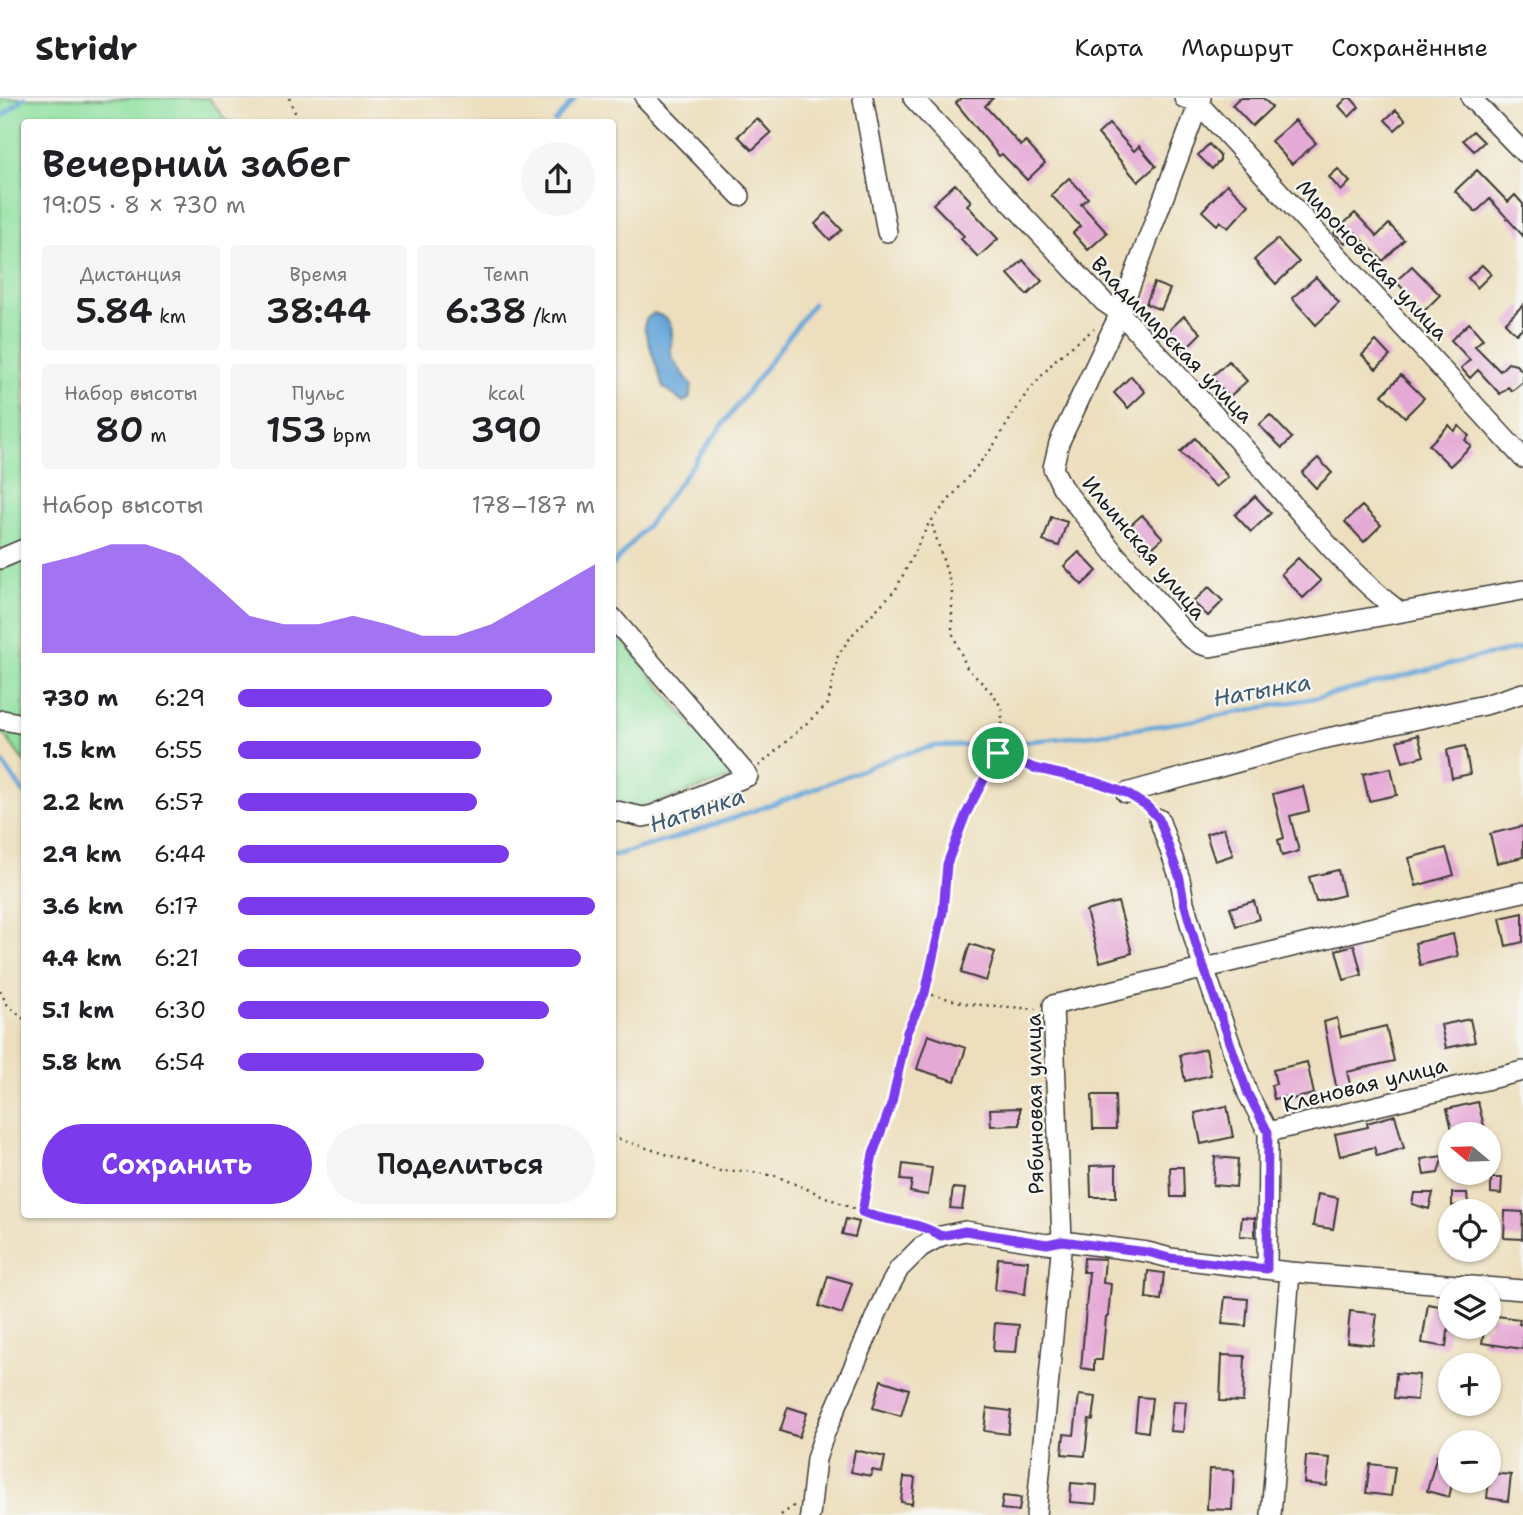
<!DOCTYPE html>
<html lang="ru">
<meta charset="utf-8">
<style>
body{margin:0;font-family:"Shantell Sans",sans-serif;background:#f6f6f6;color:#202124;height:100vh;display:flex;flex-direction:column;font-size:26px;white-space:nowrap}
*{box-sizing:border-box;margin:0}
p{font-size:23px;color:#757577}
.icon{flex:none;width:38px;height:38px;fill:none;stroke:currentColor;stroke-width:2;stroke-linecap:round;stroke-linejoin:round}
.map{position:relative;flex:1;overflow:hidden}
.details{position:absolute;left:21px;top:21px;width:595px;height:1099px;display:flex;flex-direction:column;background:#fff;border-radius:7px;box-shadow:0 2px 5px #0004}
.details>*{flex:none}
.needle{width:46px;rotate:289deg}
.fabs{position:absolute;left:1438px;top:1024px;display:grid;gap:14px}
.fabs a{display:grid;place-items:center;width:63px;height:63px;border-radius:50%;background:#fff;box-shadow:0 2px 5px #0004;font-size:35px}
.pin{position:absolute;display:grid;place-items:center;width:60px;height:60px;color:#fff;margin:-30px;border:4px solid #fff;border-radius:50%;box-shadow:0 2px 7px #0007}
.round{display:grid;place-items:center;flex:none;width:74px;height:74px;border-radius:37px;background:#f6f6f6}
.summary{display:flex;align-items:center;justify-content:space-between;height:119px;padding:0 21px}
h1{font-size:38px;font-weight:600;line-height:52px}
.figures{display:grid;grid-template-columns:repeat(3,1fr);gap:10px;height:119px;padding:7px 21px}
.figures div{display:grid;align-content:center;border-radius:7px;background:#f6f6f6;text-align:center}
.figures b{font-size:35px;font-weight:600}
.figures small{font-size:19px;font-weight:400}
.figures p{font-size:19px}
.chart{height:196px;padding:14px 21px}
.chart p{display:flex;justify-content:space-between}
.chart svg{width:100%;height:126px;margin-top:7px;fill:#7c3aed;opacity:.7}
.primary-button{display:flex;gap:14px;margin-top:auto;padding:14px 21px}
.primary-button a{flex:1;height:80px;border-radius:42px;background:#7c3aed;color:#fff;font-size:28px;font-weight:600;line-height:80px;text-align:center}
.primary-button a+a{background:#f6f6f6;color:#202124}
ul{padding:0 21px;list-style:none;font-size:23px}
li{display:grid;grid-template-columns:112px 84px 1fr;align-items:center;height:52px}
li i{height:18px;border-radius:9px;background:#7c3aed}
header{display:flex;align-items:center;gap:42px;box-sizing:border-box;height:98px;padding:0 35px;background:#fff;border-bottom:2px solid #e0e0e0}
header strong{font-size:33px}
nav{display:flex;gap:38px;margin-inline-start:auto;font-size:24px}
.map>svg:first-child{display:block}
.green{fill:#90e1a0;stroke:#567e5e;stroke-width:2}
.water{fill:#66a6d9;stroke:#41617a;stroke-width:2}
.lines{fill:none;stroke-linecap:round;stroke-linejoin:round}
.stream{stroke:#66a6d9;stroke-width:4.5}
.building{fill:#e5a9d5}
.minor-casing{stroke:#3b3934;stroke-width:22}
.path{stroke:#3b3934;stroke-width:2.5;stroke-dasharray:2 5;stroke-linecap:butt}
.minor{stroke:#fff;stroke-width:19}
.route-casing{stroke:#fff;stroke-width:14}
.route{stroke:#7c3aed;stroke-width:9}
.labels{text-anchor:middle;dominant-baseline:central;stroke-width:5;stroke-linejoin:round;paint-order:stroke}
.street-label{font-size:21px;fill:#1c1c1c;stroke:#f6f6f2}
.water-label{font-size:23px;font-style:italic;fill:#3d5a71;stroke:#f6f6f2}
</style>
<header>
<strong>Stridr</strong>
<nav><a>Карта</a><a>Маршрут</a><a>Сохранённые</a></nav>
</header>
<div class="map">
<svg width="1523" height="1417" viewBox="0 0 1523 1417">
<rect width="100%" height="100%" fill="#f6f6f2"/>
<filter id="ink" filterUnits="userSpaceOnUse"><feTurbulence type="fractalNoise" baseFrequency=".0143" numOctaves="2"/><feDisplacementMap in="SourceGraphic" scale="14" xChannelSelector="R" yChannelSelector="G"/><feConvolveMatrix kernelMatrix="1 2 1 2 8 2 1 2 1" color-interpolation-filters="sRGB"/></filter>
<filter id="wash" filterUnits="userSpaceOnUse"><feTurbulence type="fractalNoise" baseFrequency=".00686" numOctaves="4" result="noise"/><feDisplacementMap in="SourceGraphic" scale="28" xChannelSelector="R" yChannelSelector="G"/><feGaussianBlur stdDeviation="1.57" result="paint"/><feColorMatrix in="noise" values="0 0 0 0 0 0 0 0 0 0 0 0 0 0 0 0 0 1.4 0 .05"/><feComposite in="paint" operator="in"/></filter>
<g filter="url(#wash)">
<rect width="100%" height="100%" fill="#eddfbd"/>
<path class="green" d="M 0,0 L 209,0 L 227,24 L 24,24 L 24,664 L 0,630 Z
M 613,530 L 734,679 L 613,719 Z"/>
<path class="water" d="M 654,215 C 684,225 666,243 672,259 C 676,269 686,278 692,288 L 689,301 L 683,304 L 663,289 L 644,229 L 646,221 Z"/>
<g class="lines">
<path class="stream" d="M 0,20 L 24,0
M 555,24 L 575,0
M 612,468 L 650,424 L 813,206
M 1002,646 L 1092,637 L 1184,624 L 1325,598 L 1474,560 L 1523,550
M 0,661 L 24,695
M 612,758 L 672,741 L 799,697 L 896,658 L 935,648 L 994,647"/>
</g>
<g id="blocks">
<path class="building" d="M 961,0 L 993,0 L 985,8 L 1021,48 L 1025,43 L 1045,65 L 1027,82 L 1002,56 L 999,58 L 956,5 Z
M 1239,0 L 1263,0 L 1272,9 L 1252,28 L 1232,7 Z
M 1347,0 L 1351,0 L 1359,9 L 1349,19 L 1339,8 Z
M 1396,12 L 1406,22 L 1395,32 L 1385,22 Z
M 757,20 L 771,35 L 752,52 L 738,38 Z
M 1295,22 L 1316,45 L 1292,66 L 1271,43 Z
M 1109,26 L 1134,53 L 1139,48 L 1156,68 L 1138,84 L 1098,36 Z
M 1473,33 L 1484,44 L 1474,53 L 1463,42 Z
M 1209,46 L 1220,58 L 1220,62 L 1212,71 L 1198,57 Z
M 1338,71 L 1350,84 L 1341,93 L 1329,79 Z
M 1477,72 L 1508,104 L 1515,97 L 1523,106 L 1523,138 L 1490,101 L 1476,114 L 1455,93 Z
M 1069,80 L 1088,100 L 1081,106 L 1107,135 L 1088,152 L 1073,135 L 1080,128 L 1051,97 Z
M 955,86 L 971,103 L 967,107 L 998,141 L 978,159 L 961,141 L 964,138 L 933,106 Z
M 1227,86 L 1249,107 L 1228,130 L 1220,123 L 1217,127 L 1202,113 Z
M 826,115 L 842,132 L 830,142 L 815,126 Z
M 1355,115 L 1377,138 L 1389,126 L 1404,142 L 1383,163 L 1356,135 L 1345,145 L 1334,135 Z
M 1277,141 L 1299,164 L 1276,186 L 1254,162 Z
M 1023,162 L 1042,183 L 1027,197 L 1008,176 Z
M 1482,167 L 1491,176 L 1477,190 L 1468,180 Z
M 1412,168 L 1440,197 L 1423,214 L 1396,183 Z
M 1316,179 L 1339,205 L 1316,227 L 1292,200 Z
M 1154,185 L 1170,191 L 1161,212 L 1146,206 Z
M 1523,207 L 1523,229 L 1516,236 L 1505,225 Z
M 1184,218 L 1201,235 L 1183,253 L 1166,235 Z
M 1469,225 L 1483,241 L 1475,248 L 1500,273 L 1508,265 L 1516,267 L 1523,274 L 1523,284 L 1512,293 L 1508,289 L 1500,296 L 1478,272 L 1470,280 L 1461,270 L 1470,262 L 1451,242 Z
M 1376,243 L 1390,258 L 1376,271 L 1362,257 Z
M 1229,263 L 1247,283 L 1229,299 L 1211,279 Z
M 1401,277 L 1424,300 L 1405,319 L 1382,297 Z
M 1131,278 L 1145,294 L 1128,310 L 1114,295 Z
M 1270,317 L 1292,340 L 1282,350 L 1259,327 Z
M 1449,327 L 1454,333 L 1459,328 L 1469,338 L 1465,342 L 1471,348 L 1450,368 L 1429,347 Z
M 1195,340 L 1228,379 L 1216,389 L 1180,354 Z
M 1318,360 L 1332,375 L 1316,390 L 1302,375 Z
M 1255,398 L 1271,415 L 1251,434 L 1235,417 Z
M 1362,408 L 1381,427 L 1364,444 L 1345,424 Z
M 1142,417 L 1163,440 L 1145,456 L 1124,433 Z
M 1051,419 L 1067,424 L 1059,448 L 1043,443 Z
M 1079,454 L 1097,473 L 1082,487 L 1064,468 Z
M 1298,460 L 1321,483 L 1303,500 L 1281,476 Z
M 1209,489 L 1223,503 L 1208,518 L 1193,504 Z
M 1418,637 L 1424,658 L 1403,664 L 1397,643 Z
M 1465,648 L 1470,676 L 1452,680 L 1447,652 Z
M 1391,670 L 1397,697 L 1369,703 L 1363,676 Z
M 1303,688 L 1309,713 L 1290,718 L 1299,753 L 1282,758 L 1278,742 L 1284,740 L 1273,696 Z
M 1523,728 L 1523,759 L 1497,765 L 1490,736 Z
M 1224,730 L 1233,757 L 1215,763 L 1206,736 Z
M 1446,750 L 1454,777 L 1416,788 L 1409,760 Z
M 1338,772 L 1344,797 L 1316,804 L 1309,779 Z
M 1254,803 L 1259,821 L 1236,828 L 1230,810 Z
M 1118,804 L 1132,855 L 1100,864 L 1086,813 Z
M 1523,815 L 1523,844 L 1506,848 L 1500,820 Z
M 1453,836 L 1458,858 L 1420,867 L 1415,845 Z
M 970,846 L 995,854 L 986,883 L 961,875 Z
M 1354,847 L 1362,877 L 1344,882 L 1336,852 Z
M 1337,920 L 1341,939 L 1386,928 L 1394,963 L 1347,974 L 1351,990 L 1337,993 L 1324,924 Z
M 1470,921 L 1475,944 L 1446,950 L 1441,927 Z
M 928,937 L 966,950 L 955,983 L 917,971 Z
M 1206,951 L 1211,977 L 1185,983 L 1180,957 Z
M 1307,964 L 1314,996 L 1284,1003 L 1283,999 L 1274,1001 L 1271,987 L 1276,986 L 1273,972 Z
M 1092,997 L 1115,997 L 1116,1031 L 1093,1031 Z
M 1478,1004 L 1486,1036 L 1453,1036 L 1447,1011 Z
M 1227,1008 L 1233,1039 L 1201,1046 L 1195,1015 Z
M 1020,1010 L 1020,1027 L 991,1028 L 990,1011 Z
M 1395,1017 L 1404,1050 L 1377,1058 L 1374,1049 L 1340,1058 L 1335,1036 L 1368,1029 L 1367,1025 Z
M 1443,1058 L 1438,1075 L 1424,1077 L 1421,1061 Z
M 1215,1059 L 1238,1061 L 1236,1089 L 1213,1087 Z
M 903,1066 L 932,1070 L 928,1097 L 910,1094 L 912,1083 L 901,1082 Z
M 1116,1067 L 1116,1099 L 1091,1099 L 1090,1068 Z
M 1170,1069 L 1183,1069 L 1184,1099 L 1171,1099 Z
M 1491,1080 L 1502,1080 L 1501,1096 L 1491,1095 Z
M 953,1090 L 965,1091 L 962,1111 L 950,1110 Z
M 1414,1095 L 1433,1095 L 1429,1111 L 1412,1106 Z
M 1452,1095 L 1467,1095 L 1468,1107 L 1452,1108 Z
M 1318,1096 L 1338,1100 L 1333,1131 L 1313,1128 Z
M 1505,1113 L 1523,1114 L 1522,1141 L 1504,1140 Z
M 1242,1119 L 1255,1120 L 1255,1139 L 1240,1138 Z
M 846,1121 L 859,1124 L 855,1139 L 842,1136 Z
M 998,1160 L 1028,1163 L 1025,1196 L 995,1192 Z
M 1084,1160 L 1105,1161 L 1103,1185 L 1111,1186 L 1108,1219 L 1106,1219 L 1102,1262 L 1094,1262 L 1094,1272 L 1081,1270 L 1089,1174 L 1083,1174 Z
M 1148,1173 L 1164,1175 L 1161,1202 L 1146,1200 Z
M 828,1178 L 852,1185 L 842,1216 L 819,1208 Z
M 1225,1199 L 1248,1201 L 1246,1228 L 1222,1226 Z
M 1428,1206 L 1451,1210 L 1446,1249 L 1422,1245 Z
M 1350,1213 L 1377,1216 L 1373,1247 L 1347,1244 Z
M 1489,1217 L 1520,1221 L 1519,1226 L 1523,1227 L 1523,1251 L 1482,1245 L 1485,1228 L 1489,1228 Z
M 995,1225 L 1019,1227 L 1016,1254 L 993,1253 Z
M 1222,1257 L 1245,1258 L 1243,1304 L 1220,1303 Z
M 1396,1275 L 1419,1277 L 1417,1302 L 1394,1300 Z
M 881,1282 L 909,1291 L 901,1318 L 873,1310 Z
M 1079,1297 L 1096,1299 L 1093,1322 L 1089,1321 L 1085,1358 L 1062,1356 L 1064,1336 L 1074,1337 Z
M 1138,1299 L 1152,1300 L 1148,1334 L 1135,1332 Z
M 1173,1303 L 1186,1304 L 1183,1334 L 1170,1333 Z
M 788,1309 L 807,1315 L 799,1339 L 780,1333 Z
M 987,1310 L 1011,1313 L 1008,1336 L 984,1333 Z
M 855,1352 L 885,1359 L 882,1374 L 872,1372 L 871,1378 L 851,1374 Z
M 1437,1357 L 1451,1360 L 1451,1382 L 1453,1382 L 1449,1399 L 1427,1393 Z
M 1306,1358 L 1330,1360 L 1327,1388 L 1304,1385 Z
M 1370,1366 L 1395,1369 L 1391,1398 L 1366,1395 Z
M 1209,1371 L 1234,1372 L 1232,1412 L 1207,1411 Z
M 1490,1375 L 1511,1377 L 1508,1403 L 1487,1400 Z
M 904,1379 L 915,1380 L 912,1406 L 901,1404 Z
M 1071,1385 L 1097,1387 L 1096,1406 L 1070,1404 Z
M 1003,1398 L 1021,1400 L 1019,1413 L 1001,1411 Z"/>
</g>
</g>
<g filter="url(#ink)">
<use href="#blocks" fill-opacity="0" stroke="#3b3934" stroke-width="2"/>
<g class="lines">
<defs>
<path id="minor" d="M 645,0 L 740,98
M 863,0 L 887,134
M 913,0 L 1104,204 L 1120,215 C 1167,266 1215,316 1260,368 C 1304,419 1346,473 1400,514
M 1184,0 L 1199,6 L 1523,360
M 1201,0 L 1120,215 L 1059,345 L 1053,370 L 1062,389 L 1115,456 L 1188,538 L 1200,546 L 1210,549 L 1523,492
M 1471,0 L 1523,54
M 0,461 L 24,451
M 612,519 L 748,678 L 653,717 L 643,719 L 612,712
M 3,622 L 24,626
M 1126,695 L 1318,642 L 1485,607 L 1523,595
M 1159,721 L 1180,781 L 1184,804 L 1196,847 L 1248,996 L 1268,1034
M 1267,1171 L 1268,1034 L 1523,973
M 810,1417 L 816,1361 L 824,1337 L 885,1197 L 899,1171 L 921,1149 L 941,1138 L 965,1133 L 1047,1146 L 1062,1143 L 1147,1154 L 1170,1160 L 1290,1174 L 1523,1192
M 1036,1417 L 1062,1143 L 1053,907 C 1210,870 1366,829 1523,794
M 1271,1417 L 1290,1174"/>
</defs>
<use href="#minor" class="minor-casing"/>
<path class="path" d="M 289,0 L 299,24
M 998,655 L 1034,670 L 1110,689
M 759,668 L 828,606 L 838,557 L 853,536 L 896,491 L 928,427 L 992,350 L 1026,296 L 1057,260 L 1094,231
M 0,893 L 7,906 L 24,921
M 925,895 L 969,906 L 1036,911
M 612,1039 L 719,1073 L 745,1073 L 776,1078 L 878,1121 L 923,1128
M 862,1114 L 873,1056 L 892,1004 L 907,934 L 925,895 L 943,814 L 947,766 L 966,716 L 998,655 L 1002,626 L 1002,611 L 994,597 L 967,570 L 952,534 L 952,491 L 931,423
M 781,1417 L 795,1407"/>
<use href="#minor" class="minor"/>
</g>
</g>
<g class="lines" filter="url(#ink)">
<defs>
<path id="route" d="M 998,655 L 1034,670 L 1099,685 L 1126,695 L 1147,708 L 1159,721 L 1180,781 L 1184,804 L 1196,847 L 1248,996 L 1268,1034 L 1267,1171 L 1170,1160 L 1147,1154 L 1062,1143 L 1047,1146 L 965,1133 L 941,1138 C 917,1122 888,1125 862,1114 L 873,1056 L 892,1004 L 907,934 L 925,895 L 943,814 L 947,766 L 966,716 Z"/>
</defs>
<use href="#route" class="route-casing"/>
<use href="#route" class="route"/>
</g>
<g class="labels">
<g class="street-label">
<text transform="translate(1372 162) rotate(47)">Мироновская улица</text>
<text transform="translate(1172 242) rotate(46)">Владимирская улица</text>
<text transform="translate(1144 450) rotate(50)">Ильинская улица</text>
<text transform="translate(1365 987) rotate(-14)">Кленовая улица</text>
<text transform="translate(1035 1006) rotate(-91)">Рябиновая улица</text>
</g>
<g class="water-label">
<text transform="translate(1262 592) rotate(-10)">Натынка</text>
<text transform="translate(697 712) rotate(-18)">Натынка</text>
</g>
</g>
</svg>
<div class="fabs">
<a><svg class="needle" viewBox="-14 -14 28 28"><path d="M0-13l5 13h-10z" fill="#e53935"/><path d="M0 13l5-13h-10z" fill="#757577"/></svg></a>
<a><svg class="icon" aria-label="locate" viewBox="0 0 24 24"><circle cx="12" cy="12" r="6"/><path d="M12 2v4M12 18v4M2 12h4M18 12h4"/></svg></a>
<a><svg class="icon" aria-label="layers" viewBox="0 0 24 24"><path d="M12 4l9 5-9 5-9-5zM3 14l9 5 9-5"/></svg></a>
<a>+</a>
<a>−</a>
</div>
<div class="pin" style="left:998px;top:655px;background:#1e9e55"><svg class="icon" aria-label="arrive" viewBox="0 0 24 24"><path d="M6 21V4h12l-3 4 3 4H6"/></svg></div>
<section class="details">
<div class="summary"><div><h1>Вечерний забег</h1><p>19:05 · 8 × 730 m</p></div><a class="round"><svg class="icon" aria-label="share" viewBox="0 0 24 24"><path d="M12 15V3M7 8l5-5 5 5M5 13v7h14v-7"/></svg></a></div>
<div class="figures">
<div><p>Дистанция</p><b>5.84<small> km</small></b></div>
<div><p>Время</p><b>38:44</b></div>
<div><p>Темп</p><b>6:38<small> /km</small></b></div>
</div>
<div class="figures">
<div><p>Набор высоты</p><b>80<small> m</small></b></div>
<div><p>Пульс</p><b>153<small> bpm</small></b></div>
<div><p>kcal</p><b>390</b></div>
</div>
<div class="chart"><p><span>Набор высоты</span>178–187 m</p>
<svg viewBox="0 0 160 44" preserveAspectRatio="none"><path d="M0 44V13L10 10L20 6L30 6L40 10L50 20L60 31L70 34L80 34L90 31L100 34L110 38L120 38L130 34L140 27L150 20L160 13V44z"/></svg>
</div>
<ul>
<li><b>730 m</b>6:29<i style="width:88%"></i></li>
<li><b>1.5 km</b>6:55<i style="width:68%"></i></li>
<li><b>2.2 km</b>6:57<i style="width:67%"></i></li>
<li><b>2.9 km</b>6:44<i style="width:76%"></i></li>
<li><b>3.6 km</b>6:17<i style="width:100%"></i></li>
<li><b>4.4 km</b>6:21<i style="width:96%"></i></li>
<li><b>5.1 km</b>6:30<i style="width:87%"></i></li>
<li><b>5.8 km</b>6:54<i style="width:69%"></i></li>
</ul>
<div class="primary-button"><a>Сохранить</a><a>Поделиться</a></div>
</section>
</div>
